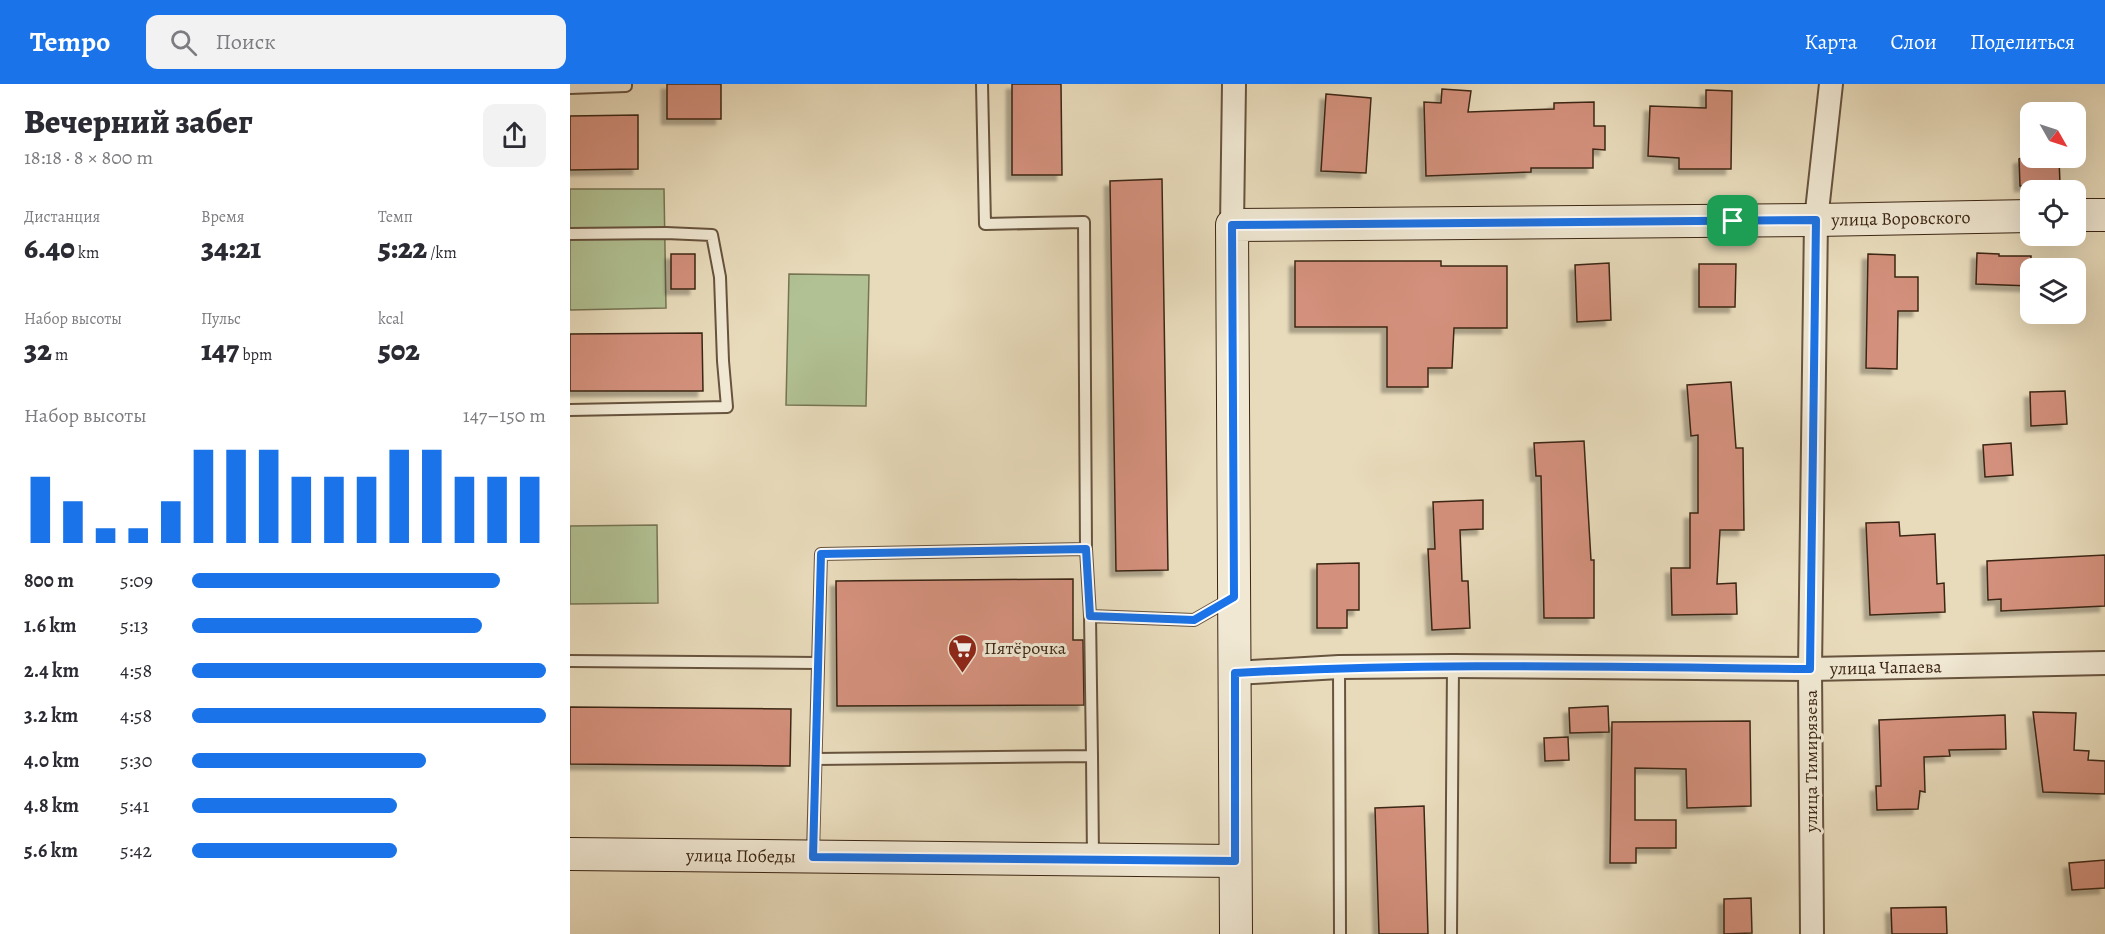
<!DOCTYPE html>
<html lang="ru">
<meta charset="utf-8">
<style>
body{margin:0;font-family:Alegreya,serif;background:#f2f2f3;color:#2b2b33;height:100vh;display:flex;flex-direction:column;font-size:22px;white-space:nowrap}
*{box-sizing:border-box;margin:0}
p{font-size:20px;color:#7c7c81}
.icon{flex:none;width:33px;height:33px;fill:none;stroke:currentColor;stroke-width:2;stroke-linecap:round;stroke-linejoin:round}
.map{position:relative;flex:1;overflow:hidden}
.sheet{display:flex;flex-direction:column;background:#fff;width:570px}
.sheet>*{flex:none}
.needle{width:39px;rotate:129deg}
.buttons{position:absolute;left:1450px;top:18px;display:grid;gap:12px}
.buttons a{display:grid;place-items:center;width:66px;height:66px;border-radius:12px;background:#fff;box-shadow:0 6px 24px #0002;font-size:30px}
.pin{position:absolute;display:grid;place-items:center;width:51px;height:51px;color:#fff;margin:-26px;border-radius:12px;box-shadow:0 3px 9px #0006}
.round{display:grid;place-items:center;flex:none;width:63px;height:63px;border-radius:12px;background:#f2f2f3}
.summary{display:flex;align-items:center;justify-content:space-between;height:102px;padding:0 24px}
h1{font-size:33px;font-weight:800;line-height:45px}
.stats{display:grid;grid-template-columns:repeat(3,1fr);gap:9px;height:102px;padding:6px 24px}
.stats div{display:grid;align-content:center}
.stats b{font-size:30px;font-weight:800}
.stats small{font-size:16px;font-weight:400}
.stats p{font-size:16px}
.chart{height:168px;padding:12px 24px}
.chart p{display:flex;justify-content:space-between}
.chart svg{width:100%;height:108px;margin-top:6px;stroke:#1a73e8;stroke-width:6}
ul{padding:0 24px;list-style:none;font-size:20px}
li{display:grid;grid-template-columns:96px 72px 1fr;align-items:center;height:45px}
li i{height:15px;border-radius:8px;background:#1a73e8}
header{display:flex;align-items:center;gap:36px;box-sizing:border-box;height:84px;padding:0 30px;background:#1a73e8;color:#fff}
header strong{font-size:28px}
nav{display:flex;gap:33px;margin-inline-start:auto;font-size:21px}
.search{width:420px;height:54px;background:#f2f2f3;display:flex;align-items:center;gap:15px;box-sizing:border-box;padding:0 21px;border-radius:12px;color:#7c7c81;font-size:22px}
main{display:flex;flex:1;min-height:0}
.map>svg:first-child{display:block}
.green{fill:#b1c193;stroke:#767454;stroke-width:1.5}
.building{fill:#d3907c;stroke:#3c2614;stroke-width:1.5;filter:url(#shadow)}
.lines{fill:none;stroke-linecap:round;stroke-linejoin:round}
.lane-casing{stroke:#67533e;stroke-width:14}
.street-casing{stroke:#67533e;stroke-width:26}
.secondary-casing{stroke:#3c2614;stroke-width:34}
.lane{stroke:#f0e8d3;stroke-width:10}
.street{stroke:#f0e8d3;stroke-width:22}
.secondary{stroke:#f0e8d3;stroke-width:32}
.route-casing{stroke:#fff;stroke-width:12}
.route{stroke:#1a73e8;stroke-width:8}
.labels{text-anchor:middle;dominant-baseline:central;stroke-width:6;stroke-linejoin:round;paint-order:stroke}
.street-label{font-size:18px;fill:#3c2614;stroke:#f0e8d3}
.poi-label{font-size:18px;fill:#3c2614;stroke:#f0e8d3;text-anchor:start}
</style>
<header>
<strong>Tempo</strong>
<div class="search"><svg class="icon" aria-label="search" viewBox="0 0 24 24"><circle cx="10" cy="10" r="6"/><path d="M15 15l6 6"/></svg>Поиск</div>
<nav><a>Карта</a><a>Слои</a><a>Поделиться</a></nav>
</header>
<main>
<section class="sheet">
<div class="summary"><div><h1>Вечерний забег</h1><p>18:18 · 8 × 800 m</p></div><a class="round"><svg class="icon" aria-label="share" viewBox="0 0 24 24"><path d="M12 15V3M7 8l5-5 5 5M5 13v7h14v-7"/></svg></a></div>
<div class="stats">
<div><p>Дистанция</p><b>6.40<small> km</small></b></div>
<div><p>Время</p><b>34:21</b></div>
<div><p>Темп</p><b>5:22<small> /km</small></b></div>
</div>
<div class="stats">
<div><p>Набор высоты</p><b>32<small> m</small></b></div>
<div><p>Пульс</p><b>147<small> bpm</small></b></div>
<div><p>kcal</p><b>502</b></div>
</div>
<div class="chart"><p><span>Набор высоты</span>147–150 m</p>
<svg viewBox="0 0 160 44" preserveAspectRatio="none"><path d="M5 44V17M15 44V27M25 44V38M35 44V38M45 44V27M55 44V6M65 44V6M75 44V6M85 44V17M95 44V17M105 44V17M115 44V6M125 44V6M135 44V17M145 44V17M155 44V17"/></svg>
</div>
<ul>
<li><b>800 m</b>5:09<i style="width:87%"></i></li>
<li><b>1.6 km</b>5:13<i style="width:82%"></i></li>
<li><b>2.4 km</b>4:58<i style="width:100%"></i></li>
<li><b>3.2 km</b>4:58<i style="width:100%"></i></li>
<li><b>4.0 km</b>5:30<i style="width:66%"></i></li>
<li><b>4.8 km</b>5:41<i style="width:58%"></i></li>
<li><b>5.6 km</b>5:42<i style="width:58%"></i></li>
</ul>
</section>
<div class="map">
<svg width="1535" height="850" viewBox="0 0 1535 850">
<defs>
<filter id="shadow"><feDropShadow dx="-5.5" dy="5.5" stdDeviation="1.5" flood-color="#0004"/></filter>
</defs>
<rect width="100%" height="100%" fill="#e8dbbb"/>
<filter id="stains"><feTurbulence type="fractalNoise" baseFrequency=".00333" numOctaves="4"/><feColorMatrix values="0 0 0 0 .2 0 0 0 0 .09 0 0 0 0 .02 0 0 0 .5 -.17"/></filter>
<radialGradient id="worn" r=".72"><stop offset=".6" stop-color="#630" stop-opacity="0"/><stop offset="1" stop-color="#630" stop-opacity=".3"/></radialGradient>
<path class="green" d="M 0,105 L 94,105 L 96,224 L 0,226 Z
M 219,190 L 299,191 L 296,322 L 216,321 Z
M 87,441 L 88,519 L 0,520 L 0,442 Z"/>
<path class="building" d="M 97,0 L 151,0 L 151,35 L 97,35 Z
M 442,0 L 491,0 L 492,91 L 442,91 Z
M 872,5 L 901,7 L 898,28 L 984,25 L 984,19 L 1024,18 L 1024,42 L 1035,42 L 1035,66 L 1023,65 L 1023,84 L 961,84 L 961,88 L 856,92 L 854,18 L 871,19 Z
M 1136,6 L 1162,7 L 1161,85 L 1109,85 L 1109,74 L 1078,72 L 1080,22 L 1136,24 Z
M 756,10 L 801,14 L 796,89 L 751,87 Z
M 68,31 L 68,85 L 0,86 L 0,32 Z
M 1451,74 L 1489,74 L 1490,100 L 1450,102 L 1449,75 Z
M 592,95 L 598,486 L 546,487 L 540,97 Z
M 1407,169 L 1429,170 L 1429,172 L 1461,172 L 1461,202 L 1406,200 Z
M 101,170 L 125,170 L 125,205 L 101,205 Z
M 1298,170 L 1325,171 L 1325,193 L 1348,193 L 1348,227 L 1328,227 L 1327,285 L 1296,284 Z
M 725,177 L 871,177 L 871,182 L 937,182 L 937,244 L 884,244 L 882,284 L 858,284 L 858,303 L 817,303 L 817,243 L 725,243 Z
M 1039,179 L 1041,236 L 1007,238 L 1005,181 Z
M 1129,180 L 1166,180 L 1165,223 L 1129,223 Z
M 132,249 L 133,307 L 0,307 L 0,250 Z
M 1161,298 L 1166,364 L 1173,364 L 1174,446 L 1150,446 L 1147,500 L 1166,499 L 1167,530 L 1102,531 L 1101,484 L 1120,484 L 1120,429 L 1128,429 L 1128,351 L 1121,352 L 1117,301 Z
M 1495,307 L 1497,340 L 1461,342 L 1460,308 Z
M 1014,357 L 1021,476 L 1024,476 L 1024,534 L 974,534 L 971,392 L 966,392 L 964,359 Z
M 1441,359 L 1443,391 L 1415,393 L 1413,361 Z
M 913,416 L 913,445 L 890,446 L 892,497 L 898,497 L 900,544 L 862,546 L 858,465 L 865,465 L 863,418 Z
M 1329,438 L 1330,452 L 1365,450 L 1367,500 L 1374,499 L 1375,528 L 1300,531 L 1296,439 Z
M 1535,471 L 1535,522 L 1431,527 L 1431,515 L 1418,516 L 1417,477 Z
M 789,479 L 789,526 L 777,526 L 777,544 L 747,544 L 747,480 Z
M 503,495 L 503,556 L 513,556 L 514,621 L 267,622 L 266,497 Z
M 1038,622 L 1039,648 L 1000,649 L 999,624 Z
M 0,623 L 221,625 L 220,682 L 0,680 Z
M 1463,628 L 1506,629 L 1504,666 L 1519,667 L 1518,676 L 1535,677 L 1535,710 L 1473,708 Z
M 1435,631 L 1436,665 L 1379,666 L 1380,672 L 1354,673 L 1355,708 L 1350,707 L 1348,725 L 1307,726 L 1306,702 L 1311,702 L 1309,636 Z
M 1180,637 L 1181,722 L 1117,724 L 1116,685 L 1065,684 L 1065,736 L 1106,736 L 1106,764 L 1066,764 L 1066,779 L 1040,779 L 1042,638 Z
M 998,653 L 999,676 L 975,677 L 974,654 Z
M 854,722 L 858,850 L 809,850 L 805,724 Z
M 1535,776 L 1535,804 L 1502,806 L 1499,779 Z
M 1181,814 L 1182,849 L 1154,850 L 1154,815 Z
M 1376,823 L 1377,850 L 1322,850 L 1321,824 Z"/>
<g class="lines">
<defs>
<path id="lane" d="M 412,0 L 415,140 L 514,138 L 516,465
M 0,4 L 56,2 L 56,0
M 0,150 L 96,149 L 142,151 L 150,193 L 153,277 L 157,323 L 0,326
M 0,577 L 248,579
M 769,583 L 770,850
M 522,672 L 523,774
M 246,675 L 522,672 L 520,532
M 243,769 L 251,470 L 516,465 L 520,532 L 624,536 L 659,516
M 881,850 L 883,582"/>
<g id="street">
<path d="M 662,141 L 664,0"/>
<path id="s1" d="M 665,589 L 769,583 L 883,582 L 1240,585 L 1535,579"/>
<path d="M 1242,850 L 1240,585 L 1246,136 L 1261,0"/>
</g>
<g id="secondary">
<path d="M 1506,131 L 1535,131"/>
<path id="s2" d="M 0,770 L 665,777"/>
<path id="s3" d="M 666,850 L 662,141 L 1246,136 L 1461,132"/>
</g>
</defs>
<use href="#lane" class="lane-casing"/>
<use href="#street" class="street-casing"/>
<use href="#secondary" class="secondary-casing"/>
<use href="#lane" class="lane"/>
<use href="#street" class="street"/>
<use href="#secondary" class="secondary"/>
</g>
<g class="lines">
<defs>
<path id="route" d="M 1246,136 L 1240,585 C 1048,583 856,578 665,589 L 665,777 L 243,773 L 251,470 L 516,465 L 520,532 L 624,536 L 664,513 L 662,141 Z"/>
</defs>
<use href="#route" class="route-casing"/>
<use href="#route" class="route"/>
</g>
<defs>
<symbol id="supermarket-pin" viewBox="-11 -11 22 30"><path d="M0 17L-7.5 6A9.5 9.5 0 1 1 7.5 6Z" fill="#8f2418" stroke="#f0e8d3"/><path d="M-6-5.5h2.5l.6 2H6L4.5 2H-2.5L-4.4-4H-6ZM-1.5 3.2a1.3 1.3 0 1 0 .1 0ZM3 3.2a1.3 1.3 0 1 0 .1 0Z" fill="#fff"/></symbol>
</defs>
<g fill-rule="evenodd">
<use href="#supermarket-pin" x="376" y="548" width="33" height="45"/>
</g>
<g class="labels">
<g class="street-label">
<text stroke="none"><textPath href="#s3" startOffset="1378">улица Воровского</textPath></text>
<text stroke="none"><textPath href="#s1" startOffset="651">улица Чапаева</textPath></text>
<text transform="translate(1241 677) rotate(-90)">улица Тимирязева</text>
<text stroke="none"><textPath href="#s2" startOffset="171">улица Победы</textPath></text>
</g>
<g class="poi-label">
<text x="414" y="564">Пятёрочка</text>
</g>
</g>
<rect width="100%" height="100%" filter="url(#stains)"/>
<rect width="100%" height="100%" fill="url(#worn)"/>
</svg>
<div class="buttons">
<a><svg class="needle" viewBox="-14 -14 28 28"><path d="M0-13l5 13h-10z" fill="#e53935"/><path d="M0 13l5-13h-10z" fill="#7c7c81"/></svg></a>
<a><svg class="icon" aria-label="locate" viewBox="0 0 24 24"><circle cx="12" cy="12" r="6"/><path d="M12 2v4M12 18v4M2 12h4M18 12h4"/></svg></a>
<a><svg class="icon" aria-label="layers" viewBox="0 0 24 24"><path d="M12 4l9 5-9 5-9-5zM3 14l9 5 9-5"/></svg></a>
</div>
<div class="pin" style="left:1163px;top:137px;background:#1e9e55"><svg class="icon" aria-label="arrive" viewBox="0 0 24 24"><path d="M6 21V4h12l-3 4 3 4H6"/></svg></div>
</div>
</main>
